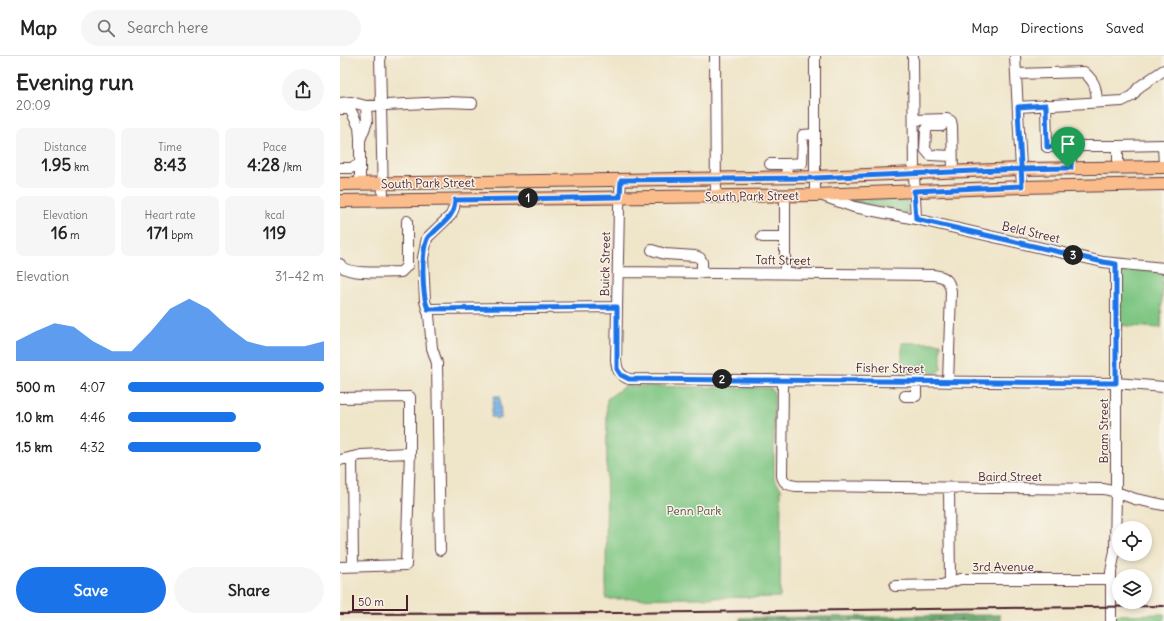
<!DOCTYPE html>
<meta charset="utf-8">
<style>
body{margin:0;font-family:Delius,sans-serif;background:#f6f6f6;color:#222;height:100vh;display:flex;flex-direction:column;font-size:15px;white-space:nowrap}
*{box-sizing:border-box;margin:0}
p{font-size:13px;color:#767676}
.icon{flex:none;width:22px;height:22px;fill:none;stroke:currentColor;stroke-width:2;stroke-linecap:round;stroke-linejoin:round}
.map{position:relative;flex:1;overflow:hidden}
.sheet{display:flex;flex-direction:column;background:#fff;width:340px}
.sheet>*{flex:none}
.tools{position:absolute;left:772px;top:465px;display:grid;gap:8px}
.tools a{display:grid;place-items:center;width:40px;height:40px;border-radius:50%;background:#fff;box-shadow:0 2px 6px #0003;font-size:20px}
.scale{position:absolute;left:12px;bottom:10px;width:56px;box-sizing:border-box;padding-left:4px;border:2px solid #4a1f2b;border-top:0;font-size:11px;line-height:14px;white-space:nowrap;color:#4a1f2b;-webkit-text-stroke:3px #f7f3e8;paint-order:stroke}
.pin{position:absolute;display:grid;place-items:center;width:34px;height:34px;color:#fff;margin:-41px -17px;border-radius:50% 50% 50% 0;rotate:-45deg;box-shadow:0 0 4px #0007}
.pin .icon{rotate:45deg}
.km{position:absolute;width:20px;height:20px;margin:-10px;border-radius:50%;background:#222;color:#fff;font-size:11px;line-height:20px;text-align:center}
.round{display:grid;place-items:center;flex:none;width:42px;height:42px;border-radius:21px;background:#f6f6f6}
.summary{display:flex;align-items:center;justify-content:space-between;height:68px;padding:0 16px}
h1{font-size:22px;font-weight:700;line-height:30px}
.figures{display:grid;grid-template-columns:repeat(3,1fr);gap:6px;height:68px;padding:4px 16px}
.figures div{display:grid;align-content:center;border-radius:8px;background:#f6f6f6;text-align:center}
.figures b{font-size:17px;font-weight:700}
.figures small{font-size:11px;font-weight:400}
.figures p{font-size:11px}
.chart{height:112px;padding:8px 16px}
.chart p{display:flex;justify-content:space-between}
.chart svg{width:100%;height:72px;margin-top:4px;fill:#1a73e8;opacity:.7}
.button{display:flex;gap:8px;margin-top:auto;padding:8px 16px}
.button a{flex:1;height:46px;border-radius:24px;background:#1a73e8;color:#fff;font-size:16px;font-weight:700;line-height:46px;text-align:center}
.button a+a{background:#f6f6f6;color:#222}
ul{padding:0 16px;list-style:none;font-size:13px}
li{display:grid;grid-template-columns:64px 48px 1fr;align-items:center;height:30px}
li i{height:10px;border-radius:5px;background:#1a73e8}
header{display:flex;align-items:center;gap:24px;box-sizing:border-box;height:56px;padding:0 20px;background:#fff;border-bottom:1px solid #e0e0e0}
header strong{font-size:19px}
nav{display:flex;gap:22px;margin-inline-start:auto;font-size:14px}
.search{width:280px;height:36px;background:#f6f6f6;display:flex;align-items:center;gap:10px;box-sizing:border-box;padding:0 14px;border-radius:22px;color:#767676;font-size:15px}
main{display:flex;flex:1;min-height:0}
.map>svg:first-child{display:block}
.green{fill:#7ec682;stroke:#647256}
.forest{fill:url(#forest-firs);stroke:#58654e}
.water{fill:url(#water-rules);stroke:#5f6a8a}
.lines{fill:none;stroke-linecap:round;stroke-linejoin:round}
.minor-casing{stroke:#633d43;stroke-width:12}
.major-casing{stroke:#633d43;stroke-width:14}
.minor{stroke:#fff;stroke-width:10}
.major{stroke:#fabc8b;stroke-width:12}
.rail{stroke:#4a1f2b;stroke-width:2}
.route-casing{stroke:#fff;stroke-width:8}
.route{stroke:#1a73e8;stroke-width:5}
.labels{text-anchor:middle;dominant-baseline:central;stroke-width:3;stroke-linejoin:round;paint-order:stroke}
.street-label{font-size:12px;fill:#4a1f2b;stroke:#f7f3e8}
.park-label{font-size:12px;fill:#5a5145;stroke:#f7f3e8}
</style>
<header>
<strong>Map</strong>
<div class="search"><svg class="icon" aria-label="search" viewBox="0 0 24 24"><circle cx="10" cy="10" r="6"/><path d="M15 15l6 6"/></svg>Search here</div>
<nav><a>Map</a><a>Directions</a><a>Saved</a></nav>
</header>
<main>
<section class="sheet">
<div class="summary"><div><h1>Evening run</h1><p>20:09</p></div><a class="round"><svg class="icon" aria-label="share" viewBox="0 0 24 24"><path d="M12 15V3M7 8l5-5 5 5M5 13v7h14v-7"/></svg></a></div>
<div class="figures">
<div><p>Distance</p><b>1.95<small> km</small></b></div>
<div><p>Time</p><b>8:43</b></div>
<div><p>Pace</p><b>4:28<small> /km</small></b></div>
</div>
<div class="figures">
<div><p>Elevation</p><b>16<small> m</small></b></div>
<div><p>Heart rate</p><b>171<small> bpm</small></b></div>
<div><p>kcal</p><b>119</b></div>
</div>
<div class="chart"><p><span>Elevation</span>31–42 m</p>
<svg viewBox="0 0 160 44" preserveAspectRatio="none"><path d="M0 44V32L10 26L20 21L30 23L40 32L50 38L60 38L70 26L80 12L90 6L100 12L110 23L120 32L130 35L140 35L150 35L160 32V44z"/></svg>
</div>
<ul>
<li><b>500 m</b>4:07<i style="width:100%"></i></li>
<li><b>1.0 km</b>4:46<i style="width:55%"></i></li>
<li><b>1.5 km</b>4:32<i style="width:68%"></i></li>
</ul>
<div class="button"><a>Save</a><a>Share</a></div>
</section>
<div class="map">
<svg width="824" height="565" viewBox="0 0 824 565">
<defs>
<pattern id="forest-firs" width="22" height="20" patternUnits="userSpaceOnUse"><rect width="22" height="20" fill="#66ab70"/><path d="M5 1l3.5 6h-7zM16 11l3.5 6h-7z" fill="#568b5c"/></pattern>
<pattern id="water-rules" width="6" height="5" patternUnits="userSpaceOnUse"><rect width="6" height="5" fill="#74b4e8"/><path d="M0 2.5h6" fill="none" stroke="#6192bc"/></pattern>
</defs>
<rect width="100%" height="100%" fill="#f7f3e8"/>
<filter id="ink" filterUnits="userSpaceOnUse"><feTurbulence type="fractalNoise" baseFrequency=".025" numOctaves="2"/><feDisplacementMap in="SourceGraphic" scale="8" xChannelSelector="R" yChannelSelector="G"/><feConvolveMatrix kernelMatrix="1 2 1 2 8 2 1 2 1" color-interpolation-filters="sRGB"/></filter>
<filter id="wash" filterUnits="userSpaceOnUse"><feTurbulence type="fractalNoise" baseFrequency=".012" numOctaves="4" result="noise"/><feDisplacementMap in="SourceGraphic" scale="16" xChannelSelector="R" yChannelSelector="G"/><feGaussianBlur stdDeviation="0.9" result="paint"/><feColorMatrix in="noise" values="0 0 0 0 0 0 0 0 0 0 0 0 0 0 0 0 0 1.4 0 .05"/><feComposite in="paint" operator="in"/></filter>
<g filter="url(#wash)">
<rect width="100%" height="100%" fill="#efe5c9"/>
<path class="green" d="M 562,142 L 567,145 L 569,157 L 512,146 L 514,144 Z
M 776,208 L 823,212 L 821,272 L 776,269 Z
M 562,287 L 601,287 L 601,313 L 597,317 L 562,317 Z
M 285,330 L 431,332 L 434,337 L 434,422 L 441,433 L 440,541 L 266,543 L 267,343 Z
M 824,558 L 824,565 L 775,565 L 775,559 Z"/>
<path class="forest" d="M 660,559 L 660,565 L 400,565 L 400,562 Z"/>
<path class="water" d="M 154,340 L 160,340 L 161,362 L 156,363 L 155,361 L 151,361 Z"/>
</g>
<g filter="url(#ink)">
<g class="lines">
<defs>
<path id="minor" d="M 40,0 L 43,144
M 375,0 L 376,141
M 475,0 L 475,139
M 573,0 L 574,118 L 576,163 L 763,206 L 824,212
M 675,0 L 682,131
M 676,18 L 744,16 C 755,26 756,31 757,45
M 0,47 L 11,46 L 26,50 L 27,66 L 20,84 L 20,128
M 706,49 L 707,91 L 731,90 L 731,112
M 26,50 L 106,46 L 132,47
M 678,51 L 782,45 L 792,40 L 799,31 L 824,14
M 0,53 L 10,53 L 19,71 L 20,82
M 574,64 L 607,63 L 611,65 L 612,70 L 613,116
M 602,70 L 589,70 L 586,74 L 585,93 L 590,99 L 612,100
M 731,90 L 778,90 L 778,112
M 778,90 L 823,89 L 824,111
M 430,108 L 447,108
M 0,112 L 11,112 L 20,108
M 446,122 L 447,108 L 462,107 L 463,79 L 475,78
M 281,124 L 279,151 L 276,304 C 277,314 279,319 289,323 L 776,327 L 824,331
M 445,140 L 445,217
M 483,140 L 514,151 L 576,163
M 422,181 L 445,181
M 312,194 L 325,198 L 355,200 L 360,202 L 362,206 L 362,216
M 0,208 C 5,220 48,216 61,216 L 67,210 L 67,165
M 278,216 L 593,219 C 604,220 609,223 611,235 L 608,326
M 88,253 L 277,251
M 443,324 L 442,420 C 444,428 449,429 456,430 L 764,433 L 776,436 L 795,443 L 824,449
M 565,340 L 576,340 L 576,325
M 0,342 L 70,341 L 70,397 L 66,509 L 0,511
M 12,401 L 13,510
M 0,404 L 21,399 L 70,397
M 609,432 L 610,526
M 100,494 L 97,307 L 92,292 L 89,259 L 85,245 L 83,202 L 87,182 L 111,159 L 114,152 L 115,144
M 555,530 L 602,529 L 620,523 L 771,523
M 771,565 L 771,516 L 775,495 L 776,436 L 776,208"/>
<path id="major" d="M 0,128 L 474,121 L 681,113 L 824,111
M 0,145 L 475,139 L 682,131 L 824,128"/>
</defs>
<use href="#minor" class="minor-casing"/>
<use href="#major" class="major-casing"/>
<use href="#minor" class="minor"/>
<use href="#major" class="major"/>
<path class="rail" d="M 0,558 L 280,557 L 824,550"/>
</g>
</g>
<g class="lines" filter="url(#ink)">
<defs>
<path id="route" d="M 728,112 L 681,113 L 474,122 L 281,124 L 280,141 L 115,144 C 114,161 105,165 94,176 C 91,178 88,180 87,183 C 81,197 82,239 88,253 L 277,251 L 277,313 L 281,319 L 289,323 L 776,327 L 776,208 L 763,206 L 576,163 L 574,135 L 682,130 C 681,104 679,78 678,51 L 706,49 L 707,91 L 731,90 L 731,112 L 728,112"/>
</defs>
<use href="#route" class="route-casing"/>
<use href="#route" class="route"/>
</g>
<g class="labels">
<g class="street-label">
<text transform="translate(88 127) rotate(-1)">South Park Street</text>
<text transform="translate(412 140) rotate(-1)">South Park Street</text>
<text transform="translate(691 176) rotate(13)">Beld Street</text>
<text transform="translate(443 204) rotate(1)">Taft Street</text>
<text transform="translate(265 208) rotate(-89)">Buick Street</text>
<text transform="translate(550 312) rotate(1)">Fisher Street</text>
<text transform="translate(763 375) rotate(-90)">Bram Street</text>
<text x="670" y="420">Baird Street</text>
<text x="663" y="510">3rd Avenue</text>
</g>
<g class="park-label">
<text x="354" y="454">Penn Park</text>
</g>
</g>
</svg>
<div class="tools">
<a><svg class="icon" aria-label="locate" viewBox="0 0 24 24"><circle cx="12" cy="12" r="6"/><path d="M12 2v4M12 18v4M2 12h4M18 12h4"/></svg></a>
<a><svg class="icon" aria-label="layers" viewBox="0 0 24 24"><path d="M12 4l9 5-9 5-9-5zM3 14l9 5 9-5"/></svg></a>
</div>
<div class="scale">50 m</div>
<div class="pin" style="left:728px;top:112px;background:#1e9e55"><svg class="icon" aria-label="arrive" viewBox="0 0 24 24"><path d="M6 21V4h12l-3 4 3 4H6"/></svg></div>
<b class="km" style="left:188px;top:142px">1</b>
<b class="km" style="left:382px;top:323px">2</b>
<b class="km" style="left:733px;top:199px">3</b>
</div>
</main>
